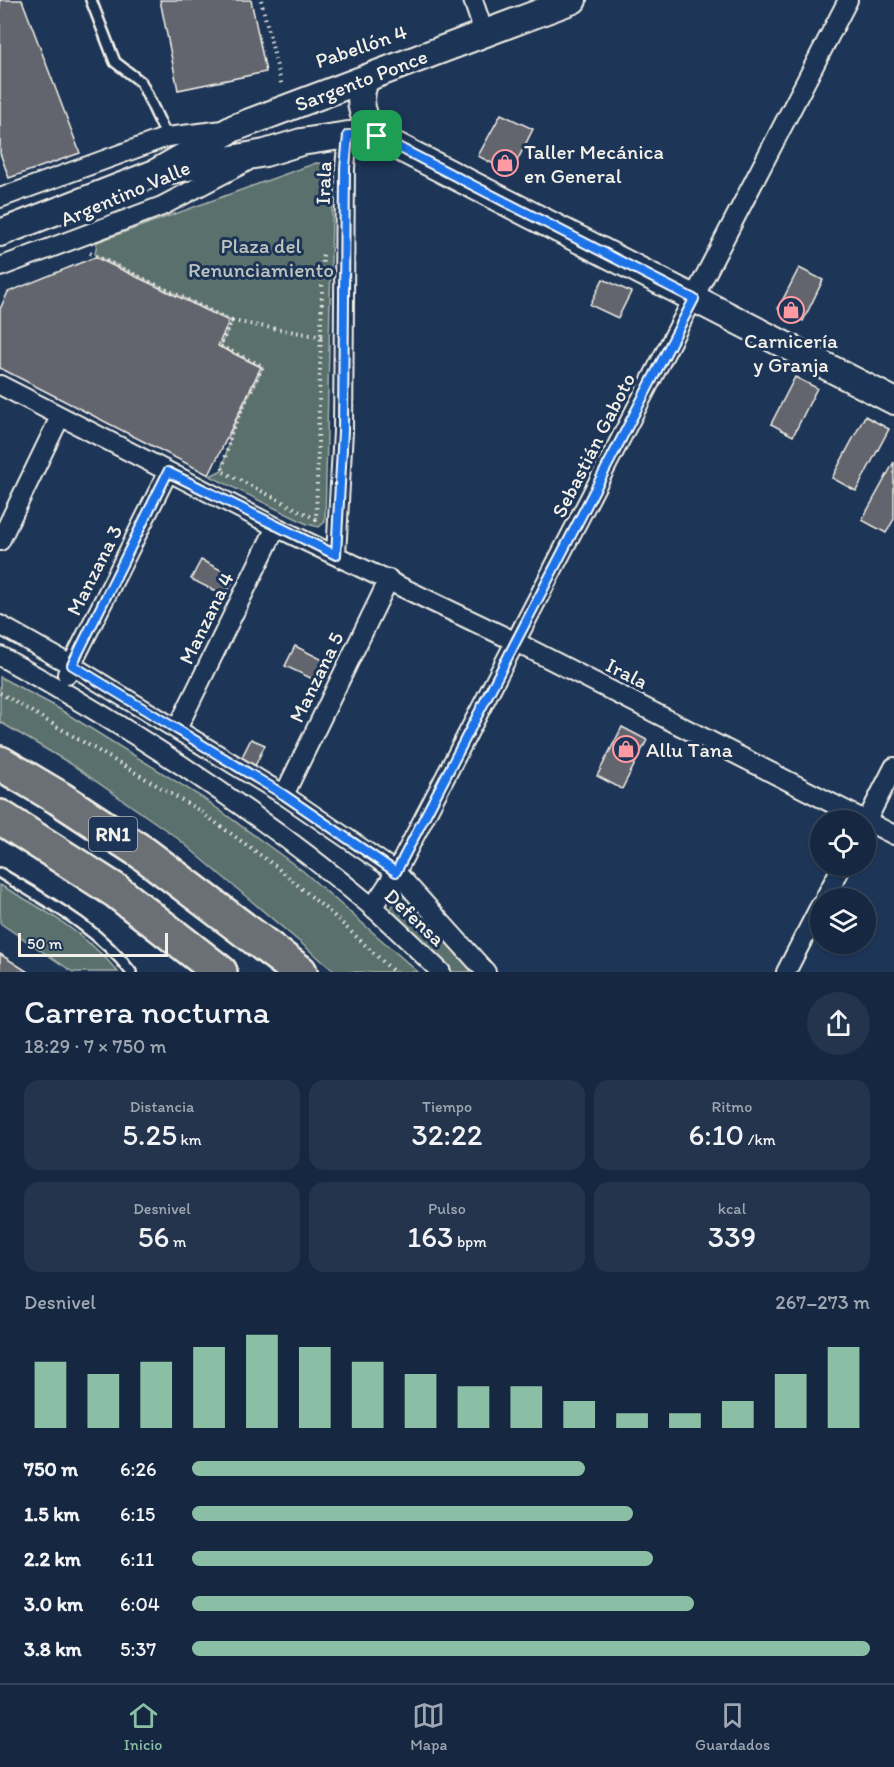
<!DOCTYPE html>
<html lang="es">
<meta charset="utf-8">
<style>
body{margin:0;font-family:Itim,sans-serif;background:#23344c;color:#f1f3f6;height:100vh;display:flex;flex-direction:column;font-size:22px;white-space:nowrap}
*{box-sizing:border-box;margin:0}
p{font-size:20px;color:#9ea6b1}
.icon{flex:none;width:33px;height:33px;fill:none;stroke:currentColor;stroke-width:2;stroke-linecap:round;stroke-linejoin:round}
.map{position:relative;height:972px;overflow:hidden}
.drawer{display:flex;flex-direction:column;background:#162841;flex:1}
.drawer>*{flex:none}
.tools{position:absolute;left:810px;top:810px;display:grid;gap:12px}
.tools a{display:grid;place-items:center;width:66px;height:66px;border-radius:50%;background:#162841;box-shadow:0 2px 4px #0004,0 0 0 2px #35445a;font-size:30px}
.scale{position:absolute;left:18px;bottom:15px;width:150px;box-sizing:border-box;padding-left:6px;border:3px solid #f4f1e8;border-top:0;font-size:16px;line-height:21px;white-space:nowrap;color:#f4f1e8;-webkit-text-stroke:4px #1d3557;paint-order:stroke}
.pin{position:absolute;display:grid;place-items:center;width:51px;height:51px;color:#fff;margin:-26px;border-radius:12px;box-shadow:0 3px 9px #0006}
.round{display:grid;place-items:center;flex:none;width:63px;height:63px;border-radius:32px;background:#23344c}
.headline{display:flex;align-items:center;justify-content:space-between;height:102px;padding:0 24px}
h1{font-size:33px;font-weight:600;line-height:45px}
.metrics{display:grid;grid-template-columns:repeat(3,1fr);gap:9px;height:102px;padding:6px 24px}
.metrics div{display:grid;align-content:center;border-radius:15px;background:#23344c;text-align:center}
.metrics b{font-size:30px;font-weight:600}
.metrics small{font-size:16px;font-weight:400}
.metrics p{font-size:16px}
.chart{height:168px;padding:12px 24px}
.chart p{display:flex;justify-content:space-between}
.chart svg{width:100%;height:108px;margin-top:6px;stroke:#8abfa5;stroke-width:6}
ul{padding:0 24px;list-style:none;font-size:20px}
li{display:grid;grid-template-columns:96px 72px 1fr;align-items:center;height:45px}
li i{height:15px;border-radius:8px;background:#8abfa5}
.tabs{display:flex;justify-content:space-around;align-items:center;height:84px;border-top:2px solid #35445a;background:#162841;font-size:16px;color:#9ea6b1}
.tabs a{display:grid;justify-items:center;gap:3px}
.tabs .on{color:#8abfa5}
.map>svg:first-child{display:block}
.green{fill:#5a706c;stroke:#a7b0aa;stroke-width:1.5}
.building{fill:#64656e;stroke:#f4f1e8;stroke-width:1.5}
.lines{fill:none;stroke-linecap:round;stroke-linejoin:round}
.service-casing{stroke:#f4f1e8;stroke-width:14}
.minor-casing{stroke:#f4f1e8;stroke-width:22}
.secondary-casing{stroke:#f4f1e8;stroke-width:30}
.motorway-casing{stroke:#f4f1e8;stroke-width:38}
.path{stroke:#f4f1e8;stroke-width:4;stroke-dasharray:1.5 4.5;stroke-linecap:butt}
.service{stroke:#1d3557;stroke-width:9}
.minor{stroke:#1d3557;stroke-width:18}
.secondary{stroke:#1d3557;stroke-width:26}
.motorway{stroke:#6a7074;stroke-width:33}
.route-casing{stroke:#fff;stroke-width:12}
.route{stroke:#1a73e8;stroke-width:8}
.labels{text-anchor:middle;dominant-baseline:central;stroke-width:6;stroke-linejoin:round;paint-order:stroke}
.shield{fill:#1d3557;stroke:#b4b9bc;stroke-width:1.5}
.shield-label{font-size:20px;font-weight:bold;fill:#f4f1e8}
.street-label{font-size:21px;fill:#f4f1e8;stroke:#1d3557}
.poi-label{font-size:21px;fill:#f4f1e8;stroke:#1d3557;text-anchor:start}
.park-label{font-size:21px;fill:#bec4bd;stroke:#1d3557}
</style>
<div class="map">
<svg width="894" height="972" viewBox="0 0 894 972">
<rect width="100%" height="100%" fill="#1d3557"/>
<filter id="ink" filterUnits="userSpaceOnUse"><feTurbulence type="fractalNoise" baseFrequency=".0167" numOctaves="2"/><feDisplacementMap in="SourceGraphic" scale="12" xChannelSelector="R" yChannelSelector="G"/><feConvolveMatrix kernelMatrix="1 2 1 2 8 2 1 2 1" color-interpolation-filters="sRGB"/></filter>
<g filter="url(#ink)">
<path class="green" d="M 316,163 L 327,164 L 333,173 L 325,522 L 319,527 L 307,524 L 210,476 L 222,470 L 232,430 L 263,367 L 220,346 L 232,321 L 95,255 L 97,242 Z
M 0,677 L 51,704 L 203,798 L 303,871 L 418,972 L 335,972 L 176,837 L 71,764 L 0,722 Z
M 402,882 L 474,972 L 448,972 L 391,917 L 391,909 Z
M 0,885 C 42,908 87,934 118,972 L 73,972 L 0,923 Z"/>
<path class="building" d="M 0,0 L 22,0 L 80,153 L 9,178 L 0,153 Z
M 160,0 L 251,0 L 266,72 L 178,90 Z
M 501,114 L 533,129 L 511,173 L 478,156 Z
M 95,257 L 229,321 L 218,346 L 261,367 L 209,475 L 0,368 L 0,309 L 8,292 Z
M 799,268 L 823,280 L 803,321 L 778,309 Z
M 603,279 L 631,292 L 618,318 L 590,305 Z
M 795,377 L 817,388 L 793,436 L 771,424 Z
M 865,416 L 889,429 L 856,491 L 832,478 Z
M 894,462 L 894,519 L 886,533 L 862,520 Z
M 201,560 L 235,577 L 225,596 L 191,579 Z
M 295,646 L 329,663 L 319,682 L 285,666 Z
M 622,727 L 647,740 L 622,789 L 597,776 Z
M 251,739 L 265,745 L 254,768 L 240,761 Z
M 0,954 L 28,972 L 0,972 Z"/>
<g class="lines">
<defs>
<path id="service" d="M 91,0 L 115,62 L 141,82 L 167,137
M 0,873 C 48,902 97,927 131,972"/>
<path id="minor" d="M 473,0 L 484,33
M 0,198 L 167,137 L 223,130
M 0,267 L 162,206 L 246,162
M 0,385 L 276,527 L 516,642 L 894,835
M 0,541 L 60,417
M 336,555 L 343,431 L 345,168 L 348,135
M 0,625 L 71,665 L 284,795 L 396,872 L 486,972
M 0,656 C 131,728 257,810 371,906 C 395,927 418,950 441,972
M 67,674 L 168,472
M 177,729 L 276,527
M 284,795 L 389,579
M 866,822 L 894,767
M 825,898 L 842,866
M 372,908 L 396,872 L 848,0
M 786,972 L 820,906"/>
<path id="secondary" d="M 366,79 C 356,100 362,118 377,136
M 155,173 L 265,153 L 301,142 L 348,135 L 377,136 L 894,401
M 0,233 L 155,173 L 234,128 L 573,0"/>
<path id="motorway" d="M 0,763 L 59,798 L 143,853 L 300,972
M 0,817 L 116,891 L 220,972"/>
</defs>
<use href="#service" class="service-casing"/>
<use href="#minor" class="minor-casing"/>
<use href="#secondary" class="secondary-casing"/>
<use href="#motorway" class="motorway-casing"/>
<path class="path" d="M 261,0 L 282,87
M 90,253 L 232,321 L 220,346 L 263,366 L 232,430 L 222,471 L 316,519 L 323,254
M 232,321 L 323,337
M 0,693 L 197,809 L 274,865 L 333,915 L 394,972"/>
<use href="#service" class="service"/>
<use href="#minor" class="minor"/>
<use href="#secondary" class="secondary"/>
<use href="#motorway" class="motorway"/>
</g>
</g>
<g class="lines" filter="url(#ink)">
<defs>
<path id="route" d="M 348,135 L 377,136 L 694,299 L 396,872 L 284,795 L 72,665 L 168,472 L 336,555 L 343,431 L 345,168 Z"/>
</defs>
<use href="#route" class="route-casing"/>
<use href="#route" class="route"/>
</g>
<defs>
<symbol id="shop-ring" viewBox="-11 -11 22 22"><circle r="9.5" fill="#1d3557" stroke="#ff9aa2" stroke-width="1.5"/><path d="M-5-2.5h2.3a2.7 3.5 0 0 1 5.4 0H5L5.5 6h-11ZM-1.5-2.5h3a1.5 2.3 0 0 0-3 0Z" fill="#ff9aa2"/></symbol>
</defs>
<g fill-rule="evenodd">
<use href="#shop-ring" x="490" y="148" width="30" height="30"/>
<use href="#shop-ring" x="776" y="295" width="30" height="30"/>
<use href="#shop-ring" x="611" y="734" width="30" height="30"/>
</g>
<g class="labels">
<rect class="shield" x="89" y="817" width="48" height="34" rx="4.5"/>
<g class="shield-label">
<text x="113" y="834">RN1</text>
</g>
<g class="street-label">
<text transform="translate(361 46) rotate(-19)">Pabellón 4</text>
<text transform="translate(361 80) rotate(-21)">Sargento Ponce</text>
<text transform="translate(323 183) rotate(-88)">Irala</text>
<text transform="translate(125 193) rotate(-23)">Argentino Valle</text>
<text transform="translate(593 445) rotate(-63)">Sebastián Gaboto</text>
<text transform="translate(94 570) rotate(-63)">Manzana 3</text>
<text transform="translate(206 618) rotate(-64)">Manzana 4</text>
<text transform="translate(627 673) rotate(27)">Irala</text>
<text transform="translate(316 677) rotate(-64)">Manzana 5</text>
<text transform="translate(415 917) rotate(43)">Defensa</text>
</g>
<g class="poi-label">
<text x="524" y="151">Taller Mecánica<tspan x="524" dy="24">en General</tspan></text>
<text x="791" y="340" text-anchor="middle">Carnicería<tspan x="791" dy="24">y Granja</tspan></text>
<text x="646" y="749">Allu Tana</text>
</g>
<g class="park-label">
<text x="261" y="245">Plaza del<tspan x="261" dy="24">Renunciamiento</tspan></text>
</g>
</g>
</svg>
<div class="tools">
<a><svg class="icon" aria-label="locate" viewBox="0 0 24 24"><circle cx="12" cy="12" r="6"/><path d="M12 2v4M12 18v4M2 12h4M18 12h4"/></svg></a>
<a><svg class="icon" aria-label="layers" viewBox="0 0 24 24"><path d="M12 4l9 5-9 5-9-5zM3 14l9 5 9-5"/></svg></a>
</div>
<div class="scale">50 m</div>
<div class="pin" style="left:377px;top:136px;background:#1e9e55"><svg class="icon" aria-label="arrive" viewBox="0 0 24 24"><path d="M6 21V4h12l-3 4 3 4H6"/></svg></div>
</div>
<section class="drawer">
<div class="headline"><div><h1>Carrera nocturna</h1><p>18:29 · 7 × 750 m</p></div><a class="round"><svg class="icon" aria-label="share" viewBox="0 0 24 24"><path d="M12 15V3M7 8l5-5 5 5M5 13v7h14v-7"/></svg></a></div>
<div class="metrics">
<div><p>Distancia</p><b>5.25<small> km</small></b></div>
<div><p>Tiempo</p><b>32:22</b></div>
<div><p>Ritmo</p><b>6:10<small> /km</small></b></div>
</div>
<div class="metrics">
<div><p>Desnivel</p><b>56<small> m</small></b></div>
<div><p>Pulso</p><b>163<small> bpm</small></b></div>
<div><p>kcal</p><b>339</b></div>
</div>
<div class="chart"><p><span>Desnivel</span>267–273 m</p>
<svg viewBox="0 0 160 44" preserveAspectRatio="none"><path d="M5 44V17M15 44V22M25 44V17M35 44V11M45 44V6M55 44V11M65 44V17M75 44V22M85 44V27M95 44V27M105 44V33M115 44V38M125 44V38M135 44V33M145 44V22M155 44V11"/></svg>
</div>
<ul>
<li><b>750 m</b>6:26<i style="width:58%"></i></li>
<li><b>1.5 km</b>6:15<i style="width:65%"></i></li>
<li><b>2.2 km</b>6:11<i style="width:68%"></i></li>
<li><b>3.0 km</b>6:04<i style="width:74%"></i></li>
<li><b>3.8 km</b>5:37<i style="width:100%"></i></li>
</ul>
</section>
<nav class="tabs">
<a class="on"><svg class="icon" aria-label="home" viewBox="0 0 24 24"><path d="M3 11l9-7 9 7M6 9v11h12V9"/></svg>Inicio</a>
<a><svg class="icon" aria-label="map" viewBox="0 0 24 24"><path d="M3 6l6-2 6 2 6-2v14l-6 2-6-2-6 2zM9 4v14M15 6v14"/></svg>Mapa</a>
<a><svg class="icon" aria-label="saved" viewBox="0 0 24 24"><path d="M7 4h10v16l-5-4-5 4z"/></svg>Guardados</a>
</nav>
